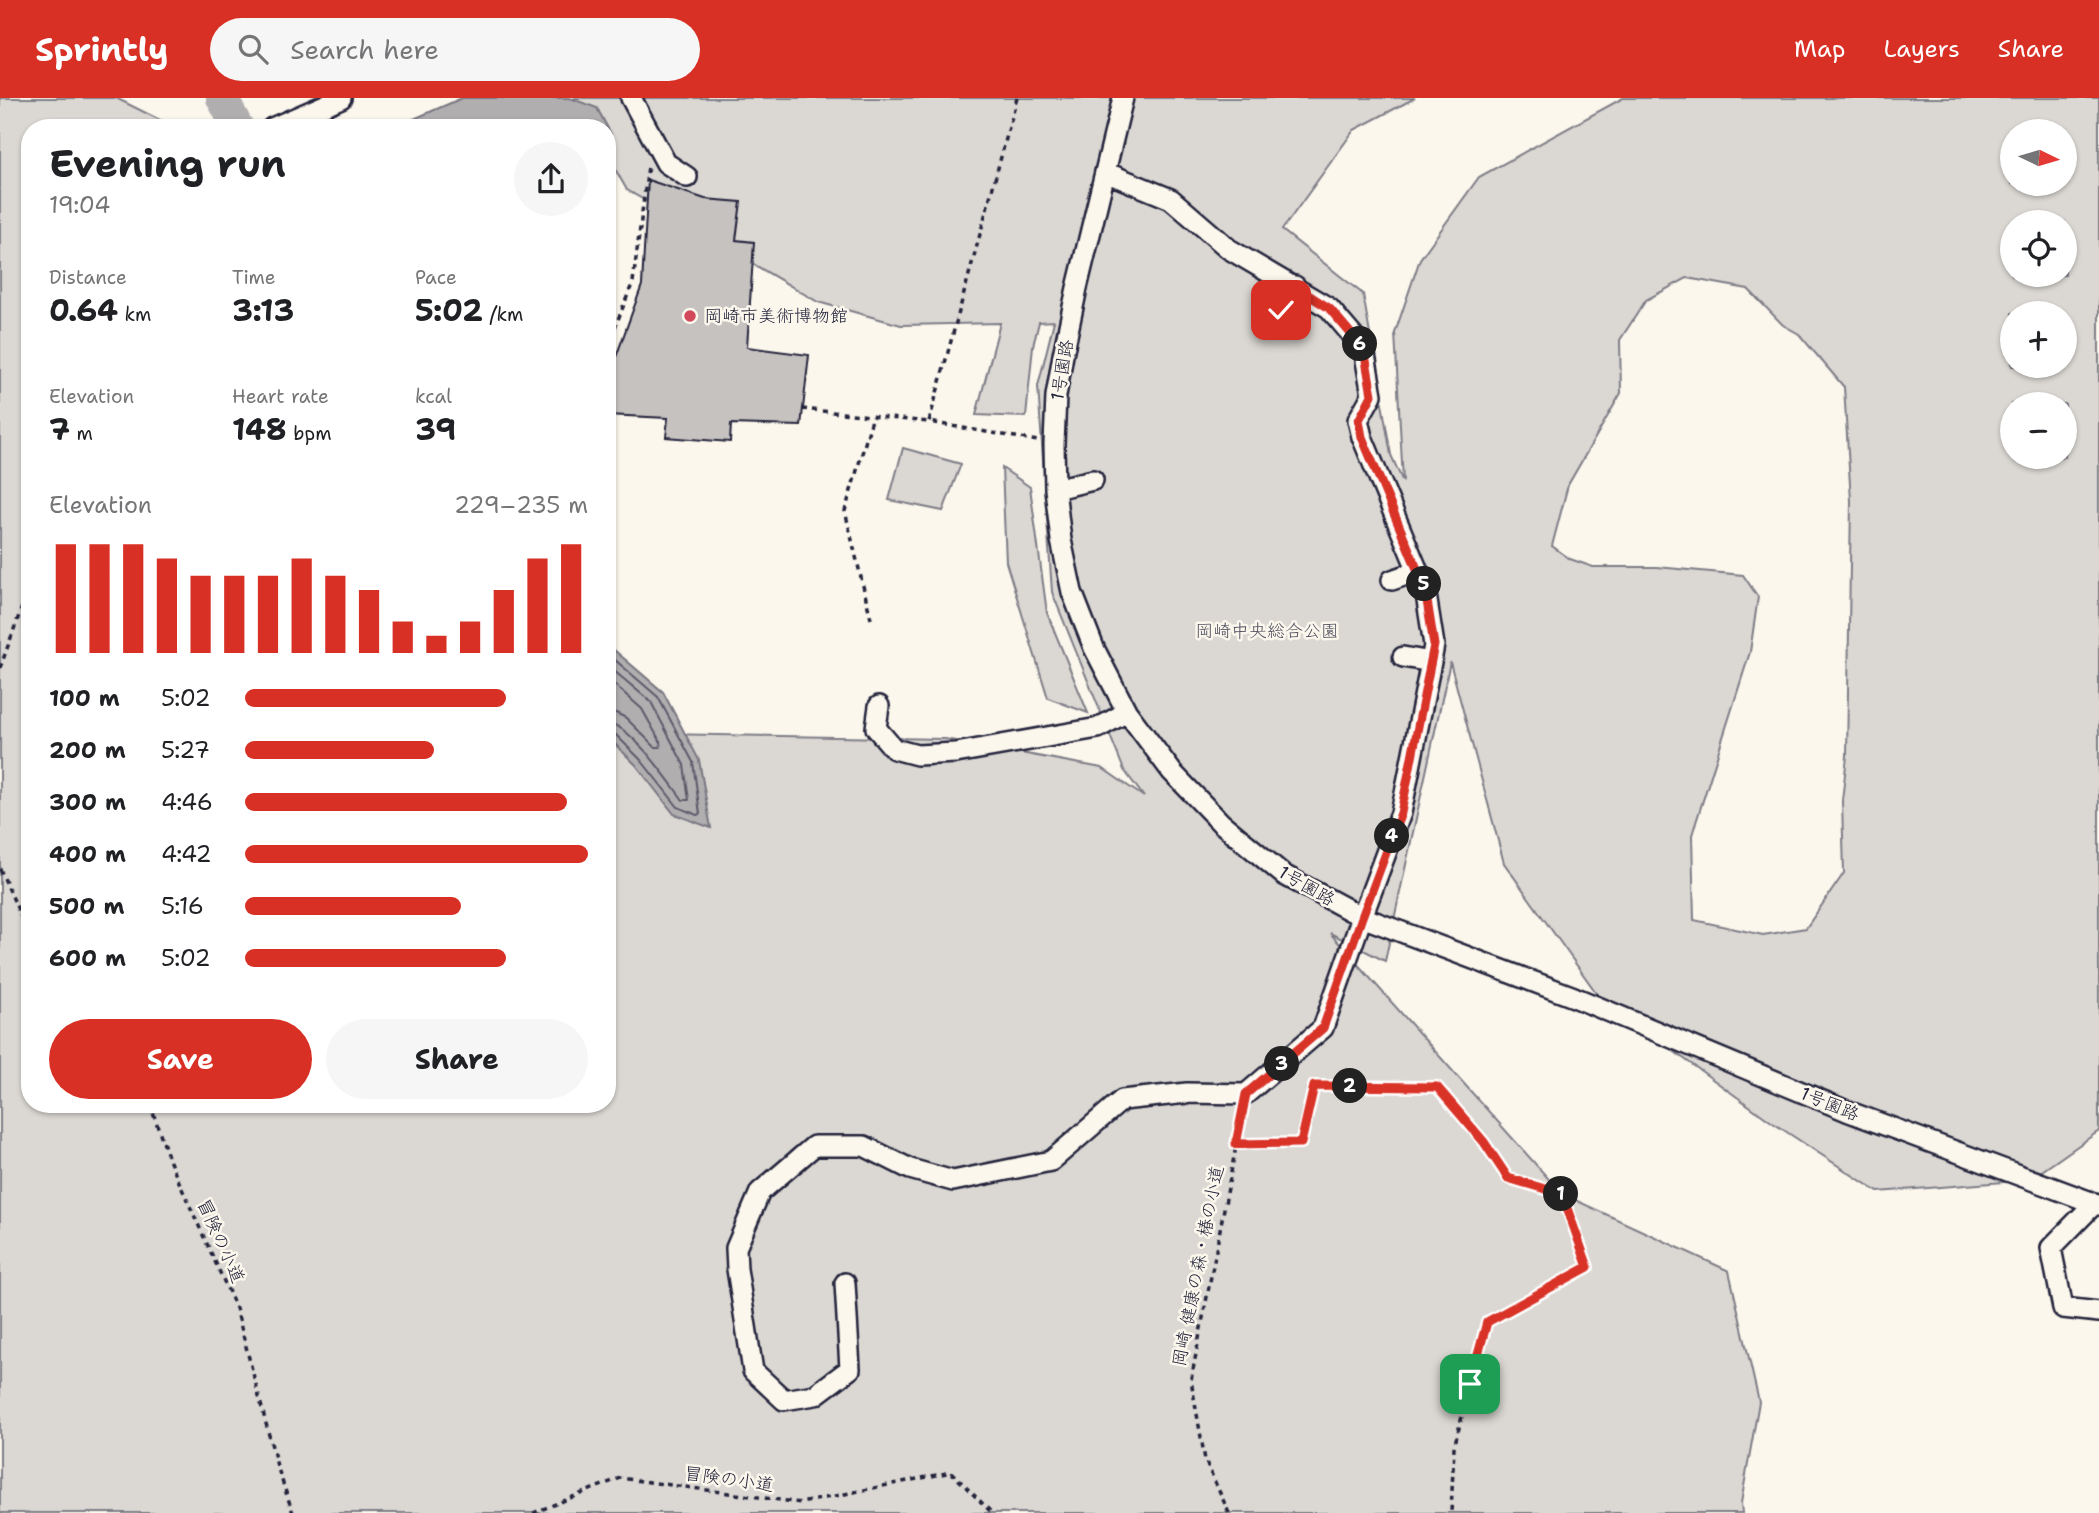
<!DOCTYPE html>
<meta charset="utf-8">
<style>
body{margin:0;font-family:"Shantell Sans","Klee One",sans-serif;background:#f6f6f6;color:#202124;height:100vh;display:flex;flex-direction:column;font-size:26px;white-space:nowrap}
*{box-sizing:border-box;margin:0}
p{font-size:23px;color:#757577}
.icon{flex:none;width:38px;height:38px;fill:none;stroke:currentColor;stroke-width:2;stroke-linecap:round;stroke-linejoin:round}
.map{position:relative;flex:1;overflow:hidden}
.drawer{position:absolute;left:21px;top:21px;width:595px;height:994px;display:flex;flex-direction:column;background:#fff;border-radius:28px;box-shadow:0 2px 5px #0004}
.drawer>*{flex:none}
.needle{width:46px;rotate:95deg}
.controls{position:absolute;left:2000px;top:21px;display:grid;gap:14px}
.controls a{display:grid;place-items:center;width:77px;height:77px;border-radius:50%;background:#fff;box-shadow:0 2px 5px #0004;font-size:35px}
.pin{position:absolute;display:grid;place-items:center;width:60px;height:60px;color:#fff;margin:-30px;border-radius:14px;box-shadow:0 4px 10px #0006}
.km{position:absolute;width:35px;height:35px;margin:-18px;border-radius:50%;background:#222;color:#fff;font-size:19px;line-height:35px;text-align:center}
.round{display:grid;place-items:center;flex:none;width:74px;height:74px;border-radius:37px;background:#f6f6f6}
.overview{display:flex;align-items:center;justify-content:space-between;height:119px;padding:0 28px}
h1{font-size:38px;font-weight:700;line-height:52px}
.metrics{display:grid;grid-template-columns:repeat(3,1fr);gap:10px;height:119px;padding:7px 28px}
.metrics div{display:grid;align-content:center}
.metrics b{font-size:30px;font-weight:700}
.metrics small{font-size:19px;font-weight:400}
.metrics p{font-size:19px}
.chart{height:196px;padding:14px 28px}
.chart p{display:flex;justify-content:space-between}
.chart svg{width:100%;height:126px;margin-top:7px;stroke:#d93025;stroke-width:6}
.cta{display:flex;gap:14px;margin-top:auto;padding:14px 28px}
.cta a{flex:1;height:80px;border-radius:42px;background:#d93025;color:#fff;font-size:28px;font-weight:700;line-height:80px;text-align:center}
.cta a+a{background:#f6f6f6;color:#202124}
ul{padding:0 28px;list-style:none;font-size:23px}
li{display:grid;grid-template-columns:112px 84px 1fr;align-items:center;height:52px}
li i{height:18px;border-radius:9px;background:#d93025}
header{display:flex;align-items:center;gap:42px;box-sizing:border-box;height:98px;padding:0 35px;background:#d93025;color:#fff}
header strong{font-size:33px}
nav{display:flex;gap:38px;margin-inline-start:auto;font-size:24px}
.search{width:490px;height:63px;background:#f6f6f6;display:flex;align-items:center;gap:18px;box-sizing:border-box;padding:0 24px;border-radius:38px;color:#757577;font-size:26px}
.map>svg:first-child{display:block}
.green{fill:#dbd8d3;stroke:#7e7d87;stroke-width:2;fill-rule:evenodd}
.water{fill:#b1aeb0;stroke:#787681;stroke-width:2}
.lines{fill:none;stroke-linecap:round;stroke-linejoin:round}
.shore{stroke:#5b5a6a;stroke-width:2}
.river{stroke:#b1aeb0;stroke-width:32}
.building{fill:#c6c2c0;stroke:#22223b;stroke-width:2}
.minor-casing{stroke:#22223b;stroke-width:24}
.path{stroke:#22223b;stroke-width:3.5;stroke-dasharray:5 5;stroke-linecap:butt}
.minor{stroke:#fbf7ec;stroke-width:19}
.route-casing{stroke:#fff;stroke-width:14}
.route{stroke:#d93025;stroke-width:9}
.poi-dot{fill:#d1495b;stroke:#fbf7ec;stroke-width:2.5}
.labels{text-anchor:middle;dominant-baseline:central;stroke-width:5;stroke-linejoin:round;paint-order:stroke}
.poi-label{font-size:18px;fill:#22223b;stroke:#fbf7ec;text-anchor:start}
.street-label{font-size:18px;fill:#22223b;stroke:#fbf7ec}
.park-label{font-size:18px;fill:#505061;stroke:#fbf7ec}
</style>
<header>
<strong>Sprintly</strong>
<div class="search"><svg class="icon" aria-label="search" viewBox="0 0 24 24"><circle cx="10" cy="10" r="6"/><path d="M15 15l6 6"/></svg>Search here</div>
<nav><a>Map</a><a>Layers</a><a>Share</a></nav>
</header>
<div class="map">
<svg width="2099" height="1415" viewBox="0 0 2099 1415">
<rect width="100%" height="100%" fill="#fbf7ec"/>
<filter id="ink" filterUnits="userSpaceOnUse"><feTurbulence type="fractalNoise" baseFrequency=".0143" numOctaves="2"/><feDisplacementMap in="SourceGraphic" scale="14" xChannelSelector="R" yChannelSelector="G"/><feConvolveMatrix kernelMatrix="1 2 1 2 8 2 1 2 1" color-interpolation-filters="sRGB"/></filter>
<g filter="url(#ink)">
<path class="green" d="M 0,0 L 116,0 L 176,30 L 30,30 L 30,1006 L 607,1006 L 607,635 L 945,641 L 1102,670 L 1144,699 L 1124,672 L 1052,494 L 1038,288 L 1054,223 L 1039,224 L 1033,248 L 1026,319 L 976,317 L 1000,225 L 901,227 L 818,204 L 627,92 L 607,57 L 607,30 L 592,30 L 575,0 L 1415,0 L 1354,32 L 1282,132 L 1363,196 L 1391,357 L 1403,384 L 1395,235 L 1420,161 L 1479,79 L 1623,0 L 2099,0 L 2099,1033 L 2029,1082 L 1878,1094 L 1773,1025 L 1600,900 L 1504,765 L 1450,564 L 1385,863 L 1330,835 L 1562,1096 L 1729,1173 L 1759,1304 L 1741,1405 L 1742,1415 L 0,1415 ZM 2012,33 L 2065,33 L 2065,86 L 2012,86 ZM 2012,124 L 2065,124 L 2065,177 L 2012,177 ZM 1687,180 L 1748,191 L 1783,227 L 1799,236 L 1844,289 L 1851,403 L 1847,658 L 1842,703 L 1844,775 L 1806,830 L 1763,837 L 1694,822 L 1692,737 L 1750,554 L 1758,499 L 1743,477 L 1657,469 L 1593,469 L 1570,461 L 1552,448 L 1568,387 L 1621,295 L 1620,242 L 1646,202 ZM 2012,215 L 2065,215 L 2065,268 L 2012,268 ZM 2012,306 L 2065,306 L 2065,359 L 2012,359 Z
M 903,350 L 961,366 L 943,413 L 889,402 Z
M 1002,370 L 1030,389 L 1047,515 L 1088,615 L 1048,600 L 1006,464 Z"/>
<path class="water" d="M 462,0 L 570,0 L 597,10 L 611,36 L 607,42 L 607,30 L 393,30 Z
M 607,546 L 663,594 L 699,662 L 711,730 L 674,716 L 636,667 L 607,638 Z"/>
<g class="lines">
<path class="shore" d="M 607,555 L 658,599 L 693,664 L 700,716 L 697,717 L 678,709 L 641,662 L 615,636 L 607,634
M 607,567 L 651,604 L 684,667 L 689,702 L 683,702 C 669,683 630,626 607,625
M 607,580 L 642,611 L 661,645 L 660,649 L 655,649 L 626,620 L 616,615 L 607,614"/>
<path class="river" d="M 222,0 L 238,30"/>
</g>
<path class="building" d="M 648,82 L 705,101 L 741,104 L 736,142 L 754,144 L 747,249 L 809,257 L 801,328 L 731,326 L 730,344 L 666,339 L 668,320 L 607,317 L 607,284 L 642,187 Z"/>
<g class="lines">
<defs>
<path id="minor" d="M 631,0 L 666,65 L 687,79
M 1123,0 L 1077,190 L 1063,257 L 1056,298 L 1054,346 L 1055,391 L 1061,442 L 1072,494 L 1094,550 L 1127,614 L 1172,674 L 1221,725 L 1284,777 L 1362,819 L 1574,899 L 1847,1013 L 2099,1107
M 272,30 L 341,0
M 1281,212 L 1295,188
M 1055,391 L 1093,382
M 1392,482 L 1418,473
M 1403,559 L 1431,564
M 879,608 L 876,630 L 894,651 L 917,657 L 956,655 L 1098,630 L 1127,614
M 2095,1105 L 2051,1150 L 2063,1210 L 2099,1214
M 845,1185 L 850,1271 L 815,1297 L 784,1302 L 753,1273 L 737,1171 L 736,1150 L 760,1094 L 814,1048 L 864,1048 L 910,1071 L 953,1083 L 1051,1063 L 1122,1002 L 1187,995 L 1246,996 L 1323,930 L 1362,819 L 1401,715 L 1431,564 L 1434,547 L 1425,490 L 1362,339 L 1358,322 L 1372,297 L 1364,251 L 1329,210 L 1229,151 L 1171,101 L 1105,74"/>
</defs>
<use href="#minor" class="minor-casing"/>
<path class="path" d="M 1017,0 L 929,324 L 1038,343
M 607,249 L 633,184 L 648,68
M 802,311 L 929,324
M 871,521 L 845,413 L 873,318
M 0,570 L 30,487
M 0,771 L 30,839
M 150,1006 L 170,1064 L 236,1210 L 277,1368 L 293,1415
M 1236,1046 L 1301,1046 L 1314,988 L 1437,989 L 1484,1044 L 1508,1080 L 1562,1096 L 1588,1169 L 1487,1224 L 1454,1349 L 1451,1415
M 533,1415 L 620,1380 L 801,1405 L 951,1374 L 992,1415
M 1229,1415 L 1205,1362 L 1191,1282 L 1243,1012"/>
<use href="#minor" class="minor"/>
</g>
</g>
<g class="lines" filter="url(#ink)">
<defs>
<path id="route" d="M 1281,212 L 1294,188 L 1329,210 L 1364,251 L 1372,297 L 1359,322 L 1362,339 L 1425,490 L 1434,547 L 1401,715 L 1362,819 L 1323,930 L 1246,996 L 1236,1046 L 1301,1045 L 1314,988 L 1437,989 L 1484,1044 L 1508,1080 L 1562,1096 L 1588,1169 L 1487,1224 L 1470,1286"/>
</defs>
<use href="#route" class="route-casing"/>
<use href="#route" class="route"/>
</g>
<circle class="poi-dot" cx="690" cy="218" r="7"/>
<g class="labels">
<g class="poi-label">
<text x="704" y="218">岡崎市美術博物館</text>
</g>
<g class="street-label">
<text transform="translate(1062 272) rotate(-81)">1号園路</text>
<text transform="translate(1307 788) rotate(30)">1号園路</text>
<text transform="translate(1830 1006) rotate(22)">1号園路</text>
<text transform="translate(221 1143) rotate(66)">冒険の小道</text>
<text transform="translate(1198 1168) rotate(-79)">岡崎 健康の森・椿の小道</text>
<text transform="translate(729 1381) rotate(8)">冒険の小道</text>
</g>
<g class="park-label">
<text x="1267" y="533">岡崎中央総合公園</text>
</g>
</g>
</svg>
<div class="controls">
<a><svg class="needle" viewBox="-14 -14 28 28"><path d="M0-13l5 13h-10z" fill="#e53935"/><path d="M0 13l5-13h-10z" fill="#757577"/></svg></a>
<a><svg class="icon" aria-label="locate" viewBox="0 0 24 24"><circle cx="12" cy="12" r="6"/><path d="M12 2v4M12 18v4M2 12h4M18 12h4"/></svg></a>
<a>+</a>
<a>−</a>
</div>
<div class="pin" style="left:1470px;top:1286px;background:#1e9e55"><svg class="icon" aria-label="arrive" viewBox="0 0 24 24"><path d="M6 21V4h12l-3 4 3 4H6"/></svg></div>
<div class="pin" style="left:1281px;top:212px;background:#d93025"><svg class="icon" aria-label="check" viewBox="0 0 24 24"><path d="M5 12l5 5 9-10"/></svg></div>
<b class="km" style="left:1561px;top:1096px">1</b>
<b class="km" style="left:1350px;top:988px">2</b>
<b class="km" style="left:1282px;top:966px">3</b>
<b class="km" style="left:1392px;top:738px">4</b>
<b class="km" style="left:1424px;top:486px">5</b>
<b class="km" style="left:1360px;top:246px">6</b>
<section class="drawer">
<div class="overview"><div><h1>Evening run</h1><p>19:04</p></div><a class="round"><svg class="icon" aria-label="share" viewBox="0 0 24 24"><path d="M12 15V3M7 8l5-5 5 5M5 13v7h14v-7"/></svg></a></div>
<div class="metrics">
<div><p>Distance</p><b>0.64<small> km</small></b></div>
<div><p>Time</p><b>3:13</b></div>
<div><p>Pace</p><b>5:02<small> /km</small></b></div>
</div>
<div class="metrics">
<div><p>Elevation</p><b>7<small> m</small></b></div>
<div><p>Heart rate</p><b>148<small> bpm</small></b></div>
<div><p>kcal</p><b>39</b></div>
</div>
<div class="chart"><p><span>Elevation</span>229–235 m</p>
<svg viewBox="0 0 160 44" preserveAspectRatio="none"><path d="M5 44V6M15 44V6M25 44V6M35 44V11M45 44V17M55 44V17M65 44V17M75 44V11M85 44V17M95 44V22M105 44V33M115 44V38M125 44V33M135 44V22M145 44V11M155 44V6"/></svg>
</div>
<ul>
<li><b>100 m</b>5:02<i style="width:76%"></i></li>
<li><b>200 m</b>5:27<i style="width:55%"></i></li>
<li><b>300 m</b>4:46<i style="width:94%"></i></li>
<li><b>400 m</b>4:42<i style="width:100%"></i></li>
<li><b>500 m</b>5:16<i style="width:63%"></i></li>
<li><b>600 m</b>5:02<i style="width:76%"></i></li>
</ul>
<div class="cta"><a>Save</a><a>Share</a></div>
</section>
</div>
